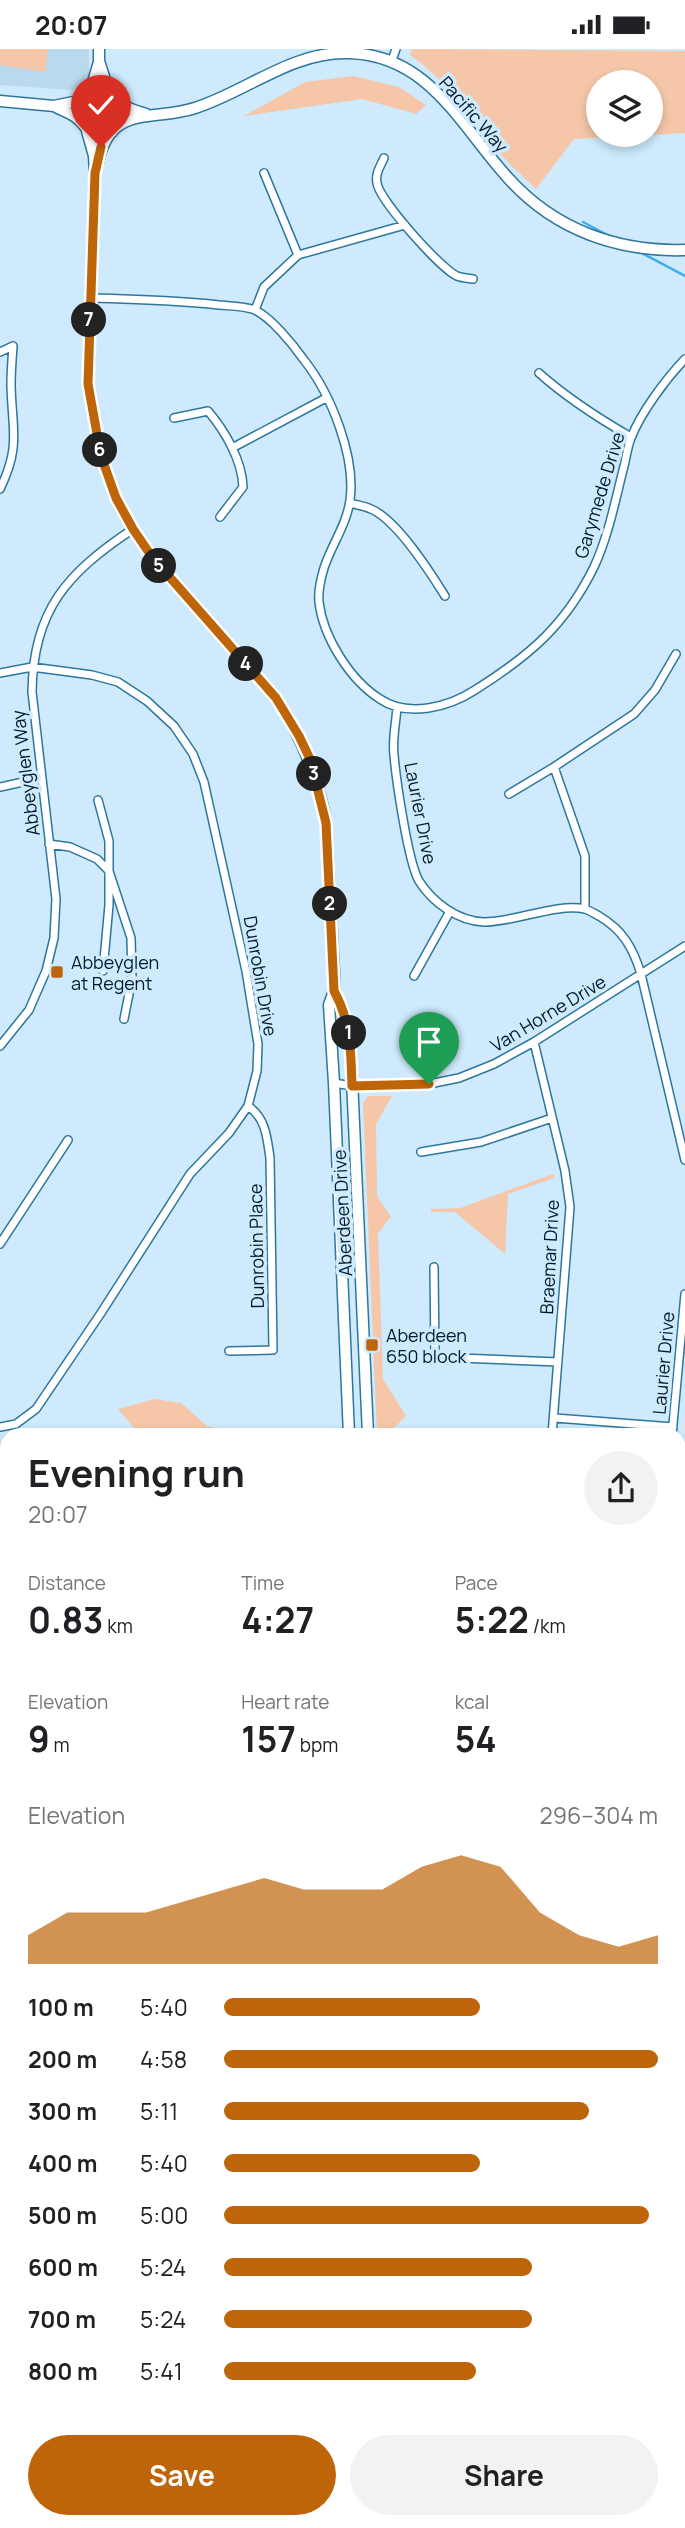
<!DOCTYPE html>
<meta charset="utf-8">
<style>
body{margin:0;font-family:Manrope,sans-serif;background:#f2f2f2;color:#202124;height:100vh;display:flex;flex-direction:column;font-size:26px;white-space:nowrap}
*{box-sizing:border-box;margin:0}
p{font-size:23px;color:#757577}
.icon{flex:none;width:38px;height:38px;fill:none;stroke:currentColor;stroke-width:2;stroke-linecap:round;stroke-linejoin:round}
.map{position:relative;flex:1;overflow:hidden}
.details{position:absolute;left:0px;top:1379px;width:686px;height:1101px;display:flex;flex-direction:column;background:#fff;border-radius:21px 21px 0 0;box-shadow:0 4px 10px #0003}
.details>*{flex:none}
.fabs{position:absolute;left:586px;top:21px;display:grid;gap:14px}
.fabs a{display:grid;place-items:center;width:77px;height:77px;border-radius:50%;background:#fff;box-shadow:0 4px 10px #0003;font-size:35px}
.pin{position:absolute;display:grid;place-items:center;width:60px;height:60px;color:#fff;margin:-72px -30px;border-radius:50% 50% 50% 0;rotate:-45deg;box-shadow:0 0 7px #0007}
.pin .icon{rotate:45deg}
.km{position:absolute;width:35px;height:35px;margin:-18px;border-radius:50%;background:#222;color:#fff;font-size:19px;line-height:35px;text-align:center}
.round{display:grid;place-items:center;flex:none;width:74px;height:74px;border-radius:37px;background:#f2f2f2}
.headline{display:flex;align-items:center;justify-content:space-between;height:119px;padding:0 28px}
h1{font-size:38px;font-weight:700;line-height:52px}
.figures{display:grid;grid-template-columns:repeat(3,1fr);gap:10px;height:119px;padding:7px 28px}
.figures div{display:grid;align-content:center}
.figures b{font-size:35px;font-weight:700}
.figures small{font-size:19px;font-weight:400}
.figures p{font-size:19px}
.chart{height:196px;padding:14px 28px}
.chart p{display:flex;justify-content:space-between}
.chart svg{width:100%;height:126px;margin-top:7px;fill:#bf6509;opacity:.7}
.button{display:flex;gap:14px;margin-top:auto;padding:14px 28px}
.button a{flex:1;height:80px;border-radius:42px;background:#bf6509;color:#fff;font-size:28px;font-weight:700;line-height:80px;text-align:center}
.button a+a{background:#f2f2f2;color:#202124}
ul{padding:0 28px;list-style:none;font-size:23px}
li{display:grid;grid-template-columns:112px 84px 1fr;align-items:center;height:52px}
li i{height:18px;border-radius:9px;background:#bf6509}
.status{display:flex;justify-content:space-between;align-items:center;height:49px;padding:0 35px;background:#fff;direction:ltr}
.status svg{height:19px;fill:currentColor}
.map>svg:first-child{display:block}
.built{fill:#bad9ec}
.green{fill:#f5c7a8;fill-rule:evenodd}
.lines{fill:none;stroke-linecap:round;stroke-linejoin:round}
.stream{stroke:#3eaee9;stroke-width:2.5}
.street-casing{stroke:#2d779e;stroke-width:10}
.secondary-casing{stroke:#2d779e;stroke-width:13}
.primary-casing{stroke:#2d779e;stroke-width:14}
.street{stroke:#fff;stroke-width:7}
.secondary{stroke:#fff;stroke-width:10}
.primary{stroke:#fff;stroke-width:10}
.route-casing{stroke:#fff;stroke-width:14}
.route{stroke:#bf6509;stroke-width:9}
.poi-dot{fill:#bf6509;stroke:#ceeafc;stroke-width:2.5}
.labels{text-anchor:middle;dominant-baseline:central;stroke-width:7;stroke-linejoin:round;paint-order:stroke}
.street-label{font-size:18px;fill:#001a2a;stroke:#ceeafc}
.poi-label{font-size:18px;fill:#001a2a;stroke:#ceeafc;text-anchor:start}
</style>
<div class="status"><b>20:07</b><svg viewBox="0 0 49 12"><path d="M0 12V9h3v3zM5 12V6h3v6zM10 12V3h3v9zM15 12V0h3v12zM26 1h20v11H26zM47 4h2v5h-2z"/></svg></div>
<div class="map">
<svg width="685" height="2479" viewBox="0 0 685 2479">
<rect width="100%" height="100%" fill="#ceeafc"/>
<path class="built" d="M 0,0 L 89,0 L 89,25 L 73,41 L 0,36 Z"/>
<path class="green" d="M 0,0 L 48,0 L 45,23 L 0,16 Z
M 412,0 L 685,2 L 685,84 L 574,90 L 536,140 C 526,130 515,121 505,110 C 471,72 454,37 410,6 ZM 598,33 L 651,33 L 651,86 L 598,86 Z
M 353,27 L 399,38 L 426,56 L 416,65 L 362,50 L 244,67 L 305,33 Z
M89 64a10 10 0 1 1 20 0a10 10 0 1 1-20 0Z
M 368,1047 L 392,1047 L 376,1075 L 377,1147 L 391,1168 L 378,1184 L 383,1330 L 406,1367 L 387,1386 L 377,1386 L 363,1054 Z
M 553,1125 L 554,1129 L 508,1145 L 505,1205 L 455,1163 L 431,1163 L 431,1160 L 460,1159 Z
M 155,1350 L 181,1354 L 207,1377 L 234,1383 L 234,1386 L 140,1386 L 118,1360 Z"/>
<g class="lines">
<path class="stream" d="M 583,173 L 611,188
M 638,202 L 685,227
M 0,2165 L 7,2175
M 679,2318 L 685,2324
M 679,2446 L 685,2447"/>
<defs>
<path id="street" d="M 392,11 L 396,0
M 384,109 C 380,118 375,125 377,134 C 379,151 441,220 457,227 C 462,229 468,229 473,230
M 264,124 L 298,206
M 90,249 C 133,250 176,251 219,256 C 230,257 242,257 252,260 C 269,265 294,297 304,311 C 331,345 356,408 350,451 C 347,475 331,497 324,519 C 321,529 318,543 319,553 C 323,588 350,631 380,650 C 408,669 449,658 475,641 C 529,607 565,577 594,518 C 608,488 615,453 623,421 C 626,411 627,399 631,389 C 641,363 666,330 685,310
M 255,261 L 264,238 L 298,206 L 405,176
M 0,303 L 13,297 C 12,310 11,323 11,336 C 12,381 21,397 0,440
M 539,324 C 568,350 598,369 631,388
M 174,369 L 208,362 C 225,382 242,411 243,438 L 220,468
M 232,399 L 326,349
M 350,454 C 357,456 365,457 371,460 C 397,471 430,523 445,547
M 0,624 L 32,618 L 92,626 L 118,633 L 147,652 L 174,677 L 193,705 L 204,733 L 246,922 L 258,995 L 257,1022 L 248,1057 L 229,1084 L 190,1125 L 101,1264 L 36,1360 L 16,1375 L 0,1378
M 397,658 C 396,674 392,691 394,706 C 396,730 408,813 419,832 C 433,854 458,872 484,873 C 516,873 555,854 585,860 C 589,861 595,865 599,867 C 623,881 633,899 641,925 L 685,1111
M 554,718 L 585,807 L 585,860
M 0,738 L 41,729
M 509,745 L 554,718 L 634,665 L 655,641 L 676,605
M 98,751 L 109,792 L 109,856 L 103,922
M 49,795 L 70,798 L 97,810 L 109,822 L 131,889 L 132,930 L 124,970
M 414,927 L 449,864
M 534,993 L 565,1122 L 570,1158 L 552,1386
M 0,997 L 29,961 L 46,922 L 54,889 L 56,850 L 32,643 C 33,561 67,524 133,480
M 334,1034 L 352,1037 L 429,1035 L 459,1029 L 494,1015 L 534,993 L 685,897
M 421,1103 L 481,1093 L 552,1069
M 0,1195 L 68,1091
M 434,1218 L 435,1308 L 558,1313
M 229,1302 L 273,1301 L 270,1109 C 267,1089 266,1069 248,1057
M 555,1369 L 673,1378
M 672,1386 L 685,1245
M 679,1444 L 685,1444
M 0,1533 L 7,1534
M 0,1609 L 7,1596
M 679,1805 L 685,1802
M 0,1822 L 7,1809
M 679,1908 L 685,1905"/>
<path id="secondary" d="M 99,0 L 99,12 L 110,46
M 89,46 L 99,13
M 0,52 L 54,57 L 83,51
M 54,57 C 61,61 74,65 79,71 C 90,82 93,92 112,83
M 80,71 C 77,53 93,36 111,46 C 116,49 120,54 125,57 C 131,61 140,63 146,65
M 87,82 L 94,107 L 95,124 L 88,335 L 101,407 L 116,449 L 133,480 L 152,508 L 276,649 C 302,688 318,728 326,774 L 334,925 L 334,942 L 329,956 L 334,1034 L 349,1386
M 98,113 C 111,54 153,73 195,59 C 246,43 292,2 349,4 C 430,6 461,78 509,130 C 555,181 618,203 685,201
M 334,942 C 346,963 349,984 351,1008 L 368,1386"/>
<path id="primary" d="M 679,1983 L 685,1979
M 679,2001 L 685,1996
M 200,2479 L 203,2473
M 217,2479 L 221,2473"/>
</defs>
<use href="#street" class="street-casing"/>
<use href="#secondary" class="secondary-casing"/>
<use href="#primary" class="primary-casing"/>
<use href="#street" class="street"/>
<use href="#secondary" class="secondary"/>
<use href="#primary" class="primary"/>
</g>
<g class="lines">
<defs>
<path id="route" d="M 101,98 L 95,124 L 88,335 L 101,407 L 116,449 L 133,480 L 152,508 L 276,649 L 299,687 L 310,710 L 326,774 L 334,942 C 351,972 351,1004 352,1037 L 429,1035"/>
</defs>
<use href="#route" class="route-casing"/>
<use href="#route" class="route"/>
</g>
<g class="poi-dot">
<rect x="50" y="916" width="14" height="14" rx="3.5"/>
<rect x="365" y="1289" width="14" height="14" rx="3.5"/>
</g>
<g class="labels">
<g class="street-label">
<text transform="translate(474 65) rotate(49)">Pacific Way</text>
<text transform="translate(599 446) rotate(-73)">Garymede Drive</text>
<text transform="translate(25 724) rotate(-97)">Abbeyglen Way</text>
<text transform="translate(421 764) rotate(79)">Laurier Drive</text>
<text transform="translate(261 927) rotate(80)">Dunrobin Drive</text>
<text transform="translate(548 964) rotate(-31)">Van Horne Drive</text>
<text transform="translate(342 1164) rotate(-93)">Aberdeen Drive</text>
<text transform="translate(256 1197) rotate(-91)">Dunrobin Place</text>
<text transform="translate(549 1208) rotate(-87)">Braemar Drive</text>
<text transform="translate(663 1314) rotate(-85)">Laurier Drive</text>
</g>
<g class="poi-label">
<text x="71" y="913">Abbeyglen<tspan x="71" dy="21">at Regent</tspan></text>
<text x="386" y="1286">Aberdeen<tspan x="386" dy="21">650 block</tspan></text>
</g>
</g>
</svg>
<div class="fabs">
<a><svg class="icon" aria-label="layers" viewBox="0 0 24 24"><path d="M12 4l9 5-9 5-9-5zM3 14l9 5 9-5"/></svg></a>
</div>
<div class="pin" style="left:429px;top:1035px;background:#1e9e55"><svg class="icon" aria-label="arrive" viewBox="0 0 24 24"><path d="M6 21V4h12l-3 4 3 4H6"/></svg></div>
<div class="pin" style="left:101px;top:98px;background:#d93025"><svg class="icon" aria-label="check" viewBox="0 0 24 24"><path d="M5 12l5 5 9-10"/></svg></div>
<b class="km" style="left:349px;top:984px">1</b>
<b class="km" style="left:330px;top:855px">2</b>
<b class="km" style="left:314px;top:725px">3</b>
<b class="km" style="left:246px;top:615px">4</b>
<b class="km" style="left:159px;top:517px">5</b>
<b class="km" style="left:100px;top:401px">6</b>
<b class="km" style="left:89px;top:271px">7</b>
<section class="details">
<div class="headline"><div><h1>Evening run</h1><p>20:07</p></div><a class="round"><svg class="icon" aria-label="share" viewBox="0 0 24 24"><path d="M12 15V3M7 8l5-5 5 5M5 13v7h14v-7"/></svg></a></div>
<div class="figures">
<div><p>Distance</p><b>0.83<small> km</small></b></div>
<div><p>Time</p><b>4:27</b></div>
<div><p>Pace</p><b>5:22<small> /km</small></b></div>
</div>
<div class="figures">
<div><p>Elevation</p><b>9<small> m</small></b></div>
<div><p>Heart rate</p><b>157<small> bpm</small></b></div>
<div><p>kcal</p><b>54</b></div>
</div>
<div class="chart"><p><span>Elevation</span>296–304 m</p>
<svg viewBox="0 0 160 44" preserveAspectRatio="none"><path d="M0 44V34L10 26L20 26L30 26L40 22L50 18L60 14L70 18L80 18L90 18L100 10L110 6L120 10L130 26L140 34L150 38L160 34V44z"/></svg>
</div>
<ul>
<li><b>100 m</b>5:40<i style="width:59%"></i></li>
<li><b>200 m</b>4:58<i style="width:100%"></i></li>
<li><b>300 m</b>5:11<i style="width:84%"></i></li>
<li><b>400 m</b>5:40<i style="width:59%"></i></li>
<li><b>500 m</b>5:00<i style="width:98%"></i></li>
<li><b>600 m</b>5:24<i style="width:71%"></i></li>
<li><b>700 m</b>5:24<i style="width:71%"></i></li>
<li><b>800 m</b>5:41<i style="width:58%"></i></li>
</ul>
<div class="button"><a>Save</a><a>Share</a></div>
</section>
</div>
